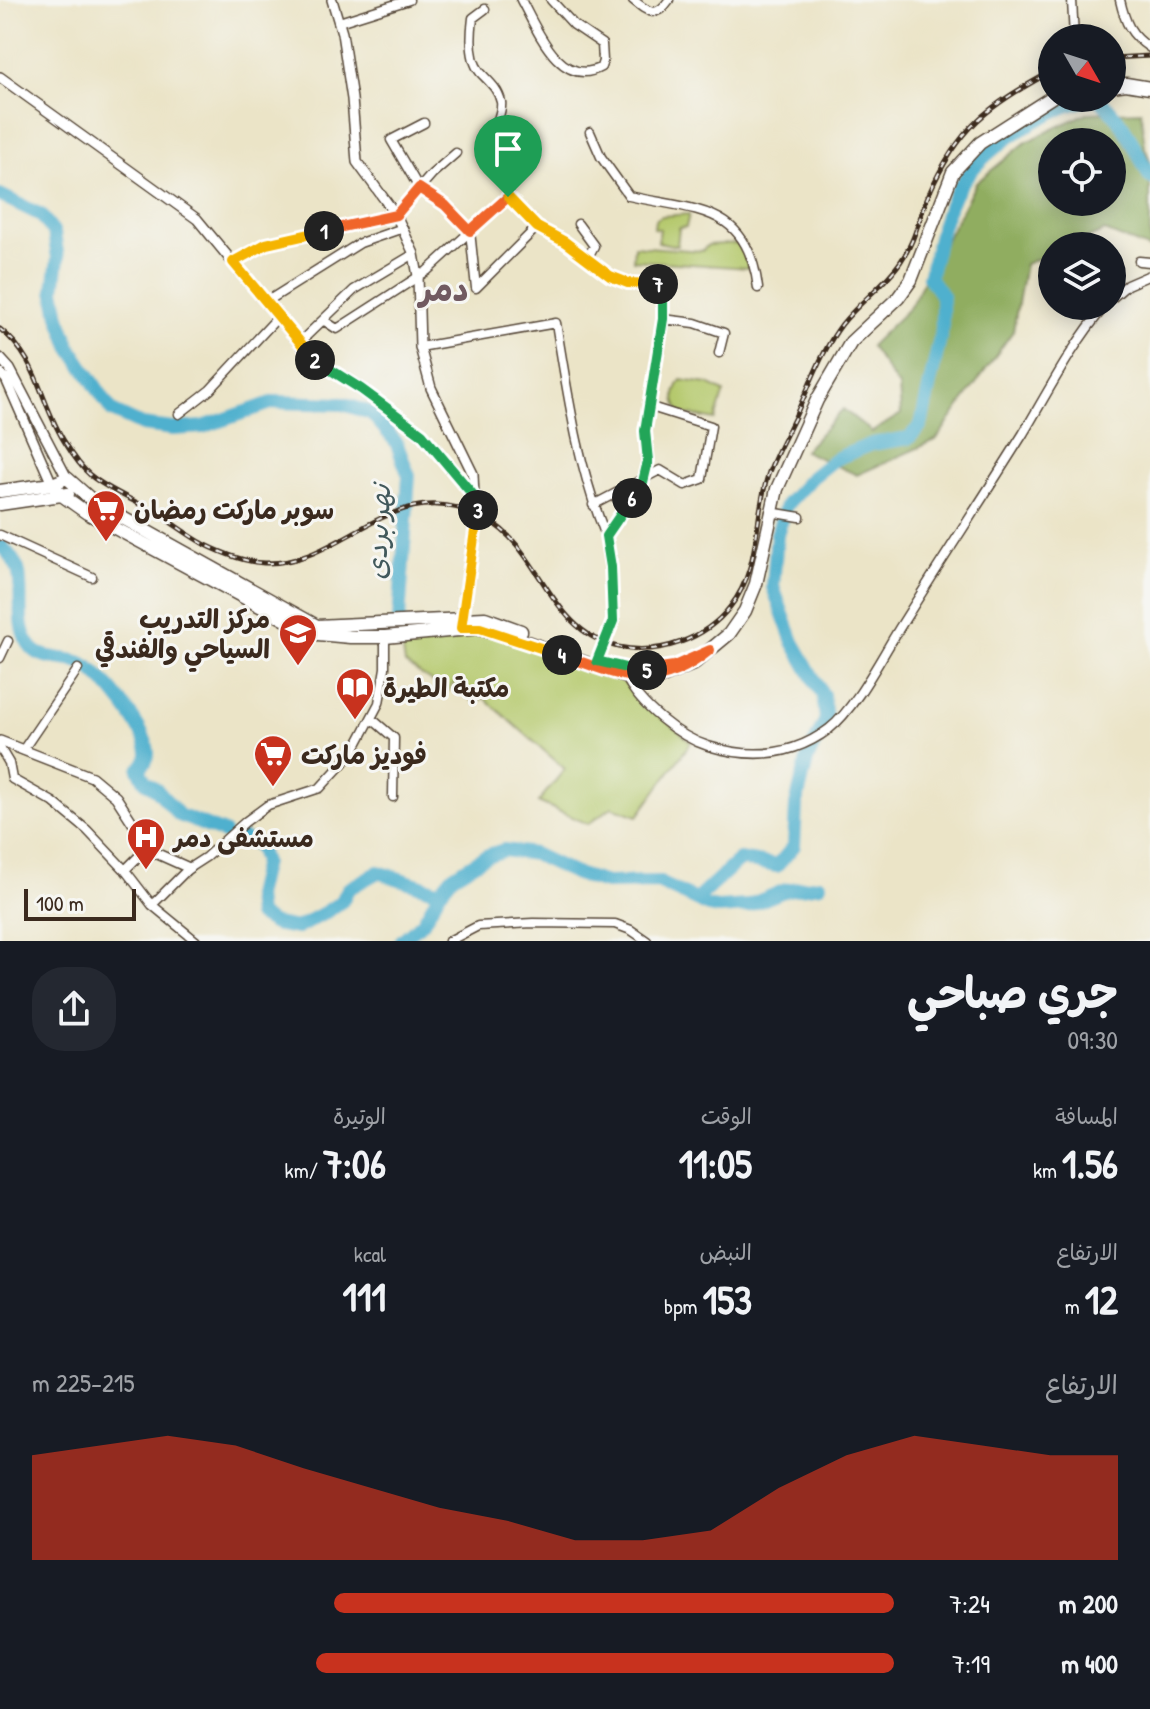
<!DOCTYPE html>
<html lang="ar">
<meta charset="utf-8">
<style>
body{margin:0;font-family:"Patrick Hand","Playpen Sans Arabic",sans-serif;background:#242831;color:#f1f3f6;direction:rtl;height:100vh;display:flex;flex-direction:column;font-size:30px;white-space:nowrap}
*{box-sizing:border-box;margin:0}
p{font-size:26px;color:#9ea1a6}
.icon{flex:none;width:44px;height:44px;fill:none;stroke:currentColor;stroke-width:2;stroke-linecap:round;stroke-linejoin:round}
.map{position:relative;height:941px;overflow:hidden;direction:ltr}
.panel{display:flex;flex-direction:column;background:#171b24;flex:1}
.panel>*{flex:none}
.needle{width:52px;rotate:129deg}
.fabs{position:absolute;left:1038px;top:24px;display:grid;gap:16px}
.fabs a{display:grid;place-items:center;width:88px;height:88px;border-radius:50%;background:#171b24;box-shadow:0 4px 20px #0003;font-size:40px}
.scale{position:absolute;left:24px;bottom:20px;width:112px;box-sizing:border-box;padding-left:8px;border:4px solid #3b2a1e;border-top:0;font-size:22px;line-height:28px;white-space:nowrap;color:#3b2a1e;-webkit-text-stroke:6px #f6f6f2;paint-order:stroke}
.pin{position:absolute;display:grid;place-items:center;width:68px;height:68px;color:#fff;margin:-82px -34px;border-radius:50% 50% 50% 0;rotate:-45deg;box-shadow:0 0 8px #0007}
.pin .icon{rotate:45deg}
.km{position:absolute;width:40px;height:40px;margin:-20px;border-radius:50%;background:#222;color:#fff;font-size:22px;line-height:40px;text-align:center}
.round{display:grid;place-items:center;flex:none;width:84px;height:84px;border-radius:32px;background:#242831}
.headline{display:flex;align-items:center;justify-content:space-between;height:136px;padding:0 32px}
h1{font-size:44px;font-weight:700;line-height:60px}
.stats{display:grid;grid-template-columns:repeat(3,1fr);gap:12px;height:136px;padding:8px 32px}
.stats div{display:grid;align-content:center}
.stats b{font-size:40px;font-weight:700}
.stats small{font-size:22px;font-weight:400}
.stats p{font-size:22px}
.chart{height:224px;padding:16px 32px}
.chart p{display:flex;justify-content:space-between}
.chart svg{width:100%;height:144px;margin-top:8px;fill:#c8321e;opacity:.7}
ul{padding:0 32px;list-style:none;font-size:26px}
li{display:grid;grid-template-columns:128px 96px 1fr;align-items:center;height:60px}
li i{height:20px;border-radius:10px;background:#c8321e}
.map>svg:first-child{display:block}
.green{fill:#b5c96d;stroke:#787a46;stroke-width:2}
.forest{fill:#90ad60;stroke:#666c3f;stroke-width:2;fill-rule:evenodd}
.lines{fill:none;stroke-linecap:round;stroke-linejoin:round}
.river{stroke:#50b0ce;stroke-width:14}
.minor-casing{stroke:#554637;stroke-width:11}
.tertiary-casing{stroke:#554637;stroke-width:12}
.primary-casing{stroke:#554637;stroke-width:15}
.minor{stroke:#fff;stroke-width:8}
.tertiary{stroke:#fff;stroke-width:9}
.primary{stroke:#fff;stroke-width:12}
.rail-casing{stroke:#3b2a1e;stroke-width:5}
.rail{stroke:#f6f6f2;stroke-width:2;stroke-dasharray:6;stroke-linecap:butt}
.split-1-casing{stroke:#fff;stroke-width:16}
.split-2-casing{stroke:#fff;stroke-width:16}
.split-3-casing{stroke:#fff;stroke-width:16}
.split-4-casing{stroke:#fff;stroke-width:16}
.split-5-casing{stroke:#fff;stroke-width:16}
.split-6-casing{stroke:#fff;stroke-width:16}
.split-7-casing{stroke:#fff;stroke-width:16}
.split-8-casing{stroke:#fff;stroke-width:16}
.split-1{stroke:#f0652b;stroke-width:10}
.split-2{stroke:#f5b400;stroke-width:10}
.split-3{stroke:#22a559;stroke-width:10}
.split-4{stroke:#f5b400;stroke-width:10}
.split-5{stroke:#f0652b;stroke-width:10}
.split-6{stroke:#22a559;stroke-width:10}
.split-7{stroke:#22a559;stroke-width:10}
.split-8{stroke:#f5b400;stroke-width:10}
.labels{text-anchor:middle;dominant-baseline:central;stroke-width:6;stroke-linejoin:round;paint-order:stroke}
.poi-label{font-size:26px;font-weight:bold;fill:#3b2a1e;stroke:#f6f6f2;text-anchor:start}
.water-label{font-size:28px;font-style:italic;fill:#42595c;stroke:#f6f6f2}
.district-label{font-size:34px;font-weight:bold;fill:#715a61;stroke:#f6f6f2}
</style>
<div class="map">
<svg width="1150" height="941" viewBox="0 0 1150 941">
<rect width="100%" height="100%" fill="#f6f6f2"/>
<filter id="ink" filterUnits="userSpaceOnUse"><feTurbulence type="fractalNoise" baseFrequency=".0125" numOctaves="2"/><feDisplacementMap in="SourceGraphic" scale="16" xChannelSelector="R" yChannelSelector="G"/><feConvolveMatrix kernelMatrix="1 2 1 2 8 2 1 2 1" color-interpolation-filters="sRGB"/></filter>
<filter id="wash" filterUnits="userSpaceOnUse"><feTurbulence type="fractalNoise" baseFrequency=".006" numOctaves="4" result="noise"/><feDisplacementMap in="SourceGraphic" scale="32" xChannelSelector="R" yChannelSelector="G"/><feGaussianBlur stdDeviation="1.8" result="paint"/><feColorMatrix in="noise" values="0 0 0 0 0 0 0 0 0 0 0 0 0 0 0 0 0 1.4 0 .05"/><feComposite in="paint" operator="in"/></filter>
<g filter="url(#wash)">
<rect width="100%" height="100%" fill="#ebe4c7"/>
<path class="green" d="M 689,214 L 686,227 L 679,228 L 677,246 L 658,242 L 660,229 L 654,228 L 655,220 L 662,216 Z
M 742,243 L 748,256 L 748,268 L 633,260 L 634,246 L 702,251 L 708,245 Z
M 681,380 L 708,384 L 724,392 L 715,420 L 681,413 C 673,400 673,393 681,380 Z
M 481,630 L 611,675 L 626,684 L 691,742 L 638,816 L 612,807 L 588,824 L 538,802 L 565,769 L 483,697 L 476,704 L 454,683 L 447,692 L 405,664 L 401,638 Z"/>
<path class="forest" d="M 1141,111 L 1145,148 L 1150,161 L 1150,249 L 1105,231 L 1069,246 L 1052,246 L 1052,253 L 1025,264 L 1013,331 L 936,440 L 857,475 L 804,451 L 843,409 L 872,432 L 901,414 L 899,387 L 870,346 L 910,307 L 976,183 L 1026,142 L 1087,113 ZM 1052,142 L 1112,142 L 1112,202 L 1052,202 Z"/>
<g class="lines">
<path class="river" d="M 1096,98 C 1123,116 1135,149 1150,177
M 0,195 L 41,215 L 54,233 L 58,258 L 54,290 L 59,316 L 70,347 L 112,411 L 142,425 L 173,429 L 203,427 L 274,402 L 344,404 L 371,413 L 396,442 L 409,476 L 399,619
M 0,544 C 7,552 14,559 18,569 C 25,594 13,626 32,648 C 44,662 69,656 84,664 C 103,675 149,732 148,754 C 148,760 143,765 139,770 L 145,781 L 157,790 L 179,815 L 224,833
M 238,836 L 259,846 L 264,862 L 256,896 L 258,915 L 274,924 L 297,928 L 326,912 L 342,901 L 348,889 L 378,872 L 440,892
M 696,900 L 740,859 L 777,866 L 794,846 L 796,805 L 807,760 L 826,719 L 823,695 L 793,642 L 773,587 L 777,534 L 786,505 L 810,479 L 835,459 L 872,444 L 909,438 L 921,425 L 942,329 L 942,296 L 929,277 C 937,249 941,220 955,194 C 978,150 1047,107 1095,98
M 401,941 L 423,922 L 440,892 L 453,876 L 486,856 L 504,850 L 534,854 L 576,874 L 606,883 L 658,882 L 708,906 L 718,908 L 747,906 L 786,890 L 820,885"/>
</g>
</g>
<g filter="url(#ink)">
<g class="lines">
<defs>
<path id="minor" d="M 521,0 C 536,27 560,90 601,67 L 603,61 L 602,44 L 574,25 L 551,0
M 633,0 C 648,12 656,19 669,0
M 1072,0 L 1074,38
M 1120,0 C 1125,22 1130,35 1150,48
M 485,9 L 473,18 C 471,33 469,59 480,72 C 488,81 498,88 501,102 C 503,113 493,126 495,138 C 499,159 512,176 508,197 L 537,227 L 565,242 L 610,276 L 628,283 L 663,284 L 663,319 L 645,431 L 648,461 L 645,476 L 606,536 L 611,567 L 613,621 L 597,661
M 339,22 L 409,0
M 424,123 L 391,140 L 419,188 L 445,205 L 470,231 L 476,288 L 537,227
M 590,132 L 601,157 L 629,196 C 697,211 748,205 758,288
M 578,224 L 594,246 L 587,259
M 1139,261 L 1150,262
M 233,262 L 266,244 L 396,215 L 432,174 L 456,153
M 1112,298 L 1127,285 L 1150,275
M 266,302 L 360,243 L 403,228
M 663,319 L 695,323 L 724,333 L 719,353
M 323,320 L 337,329 L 427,271 L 508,197
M 299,343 L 354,290 L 414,254
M 420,347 L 556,323 C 568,395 578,468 606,536
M 179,414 L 210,390 L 278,317
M 593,505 L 660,470 L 685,485 L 702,479 L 711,426 L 648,406
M 770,512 L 800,517
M 0,535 L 92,577
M 0,658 L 8,641
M 626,677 C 639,705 679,737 708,746 C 751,759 792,757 829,729 C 856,708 883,654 902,624 C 942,560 983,498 1023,434 C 1049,390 1072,345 1105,306
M 372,719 L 394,738 L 393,797
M 0,748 L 9,763 L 12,779 L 53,802 L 87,830 L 125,870 L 152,905 L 196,941
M 23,750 L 78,669
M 125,870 L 148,847
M 152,905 L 189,868 L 206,857 L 245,822 L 268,805 L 320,788 L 353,752 L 379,703 L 385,668 L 385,637
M 449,941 L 478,926 L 533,923 L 615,924 L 631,930 L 647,941"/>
<path id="tertiary" d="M 332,0 L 342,33 L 352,99 L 357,162 L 396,215 L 414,254 L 418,276 L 420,347 L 431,388 L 473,474 L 474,496 L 478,507 L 461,624
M 0,77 L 197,219 L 311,357 L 361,389 L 422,434 L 473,495
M 0,358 L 10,369 L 67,478
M 0,373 L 6,379 L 52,484
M 0,741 L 92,777 L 116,797 L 151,851 L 189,868"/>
<path id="primary" d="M 1112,86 L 1126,84 L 1150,88
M 52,484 L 63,496 L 87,513 L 286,620 L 318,634 L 350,637 L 385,637 L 480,628 L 510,636 L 626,677 L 662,677 L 693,664 L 729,634 L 745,611 L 756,584 L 777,489 L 817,400 L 851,342 L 898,298 L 911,280 L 953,172 L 980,143 L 1052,97
M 0,491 L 52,484 L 67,478 L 94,502 L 317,626 L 485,618 L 521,631
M 0,504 L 68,494"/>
</defs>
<use href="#minor" class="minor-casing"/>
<use href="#tertiary" class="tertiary-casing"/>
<use href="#primary" class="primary-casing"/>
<use href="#minor" class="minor"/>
<use href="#tertiary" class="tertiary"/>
<use href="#primary" class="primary"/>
<defs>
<path id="rail" d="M 1112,58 L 1150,56
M 0,329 C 40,360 40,405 66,444 C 72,454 81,467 90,475 C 109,491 137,501 158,514 C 174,524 188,535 204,544 C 222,553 244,562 264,563 C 344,566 394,469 486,519 C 542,549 548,631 618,647 C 659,656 705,639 730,607 C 762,567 753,517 769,472 C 777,450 790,429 799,408 C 812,380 823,349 842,324 C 860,301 885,285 901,261 C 915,241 919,218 928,196 C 959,126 987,107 1052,71"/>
</defs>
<use href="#rail" class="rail-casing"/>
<use href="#rail" class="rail"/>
</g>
</g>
<g class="lines" filter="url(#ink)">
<defs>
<path id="split-1" d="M 324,231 L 396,215 L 419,188 L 445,205 L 470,231 L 508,197"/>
<path id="split-2" d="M 315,360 L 233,262 L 266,244 L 324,231"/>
<path id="split-3" d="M 315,360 L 361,389 L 422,434 L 474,496 L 478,510"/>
<path id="split-4" d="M 478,510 L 461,628 L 480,628 L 562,655"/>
<path id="split-5" d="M 562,655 C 623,676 654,696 710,650 L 674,666 L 647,670"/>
<path id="split-6" d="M 632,498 L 606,536 L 611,567 L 613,621 L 597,661 L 630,669 L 647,670"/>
<path id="split-7" d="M 632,498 L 643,482 L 648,461 L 645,431 L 663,319 L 663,284 L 658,284"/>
<path id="split-8" d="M 508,197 L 537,227 L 565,242 L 610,276 L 628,283 L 658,284"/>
</defs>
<use href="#split-1" class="split-1-casing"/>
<use href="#split-2" class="split-2-casing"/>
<use href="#split-3" class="split-3-casing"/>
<use href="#split-4" class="split-4-casing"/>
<use href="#split-5" class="split-5-casing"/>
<use href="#split-6" class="split-6-casing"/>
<use href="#split-7" class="split-7-casing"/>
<use href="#split-8" class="split-8-casing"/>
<use href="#split-1" class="split-1"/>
<use href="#split-2" class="split-2"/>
<use href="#split-3" class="split-3"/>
<use href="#split-4" class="split-4"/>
<use href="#split-5" class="split-5"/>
<use href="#split-6" class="split-6"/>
<use href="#split-7" class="split-7"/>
<use href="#split-8" class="split-8"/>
</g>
<defs>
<symbol id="supermarket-pin" viewBox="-11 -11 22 30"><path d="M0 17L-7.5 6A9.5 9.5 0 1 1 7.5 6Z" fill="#c8321e" stroke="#f6f6f2"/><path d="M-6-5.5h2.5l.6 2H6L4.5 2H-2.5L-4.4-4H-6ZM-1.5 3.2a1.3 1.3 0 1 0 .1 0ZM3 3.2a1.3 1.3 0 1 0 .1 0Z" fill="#fff"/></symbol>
<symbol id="university-pin" viewBox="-11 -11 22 30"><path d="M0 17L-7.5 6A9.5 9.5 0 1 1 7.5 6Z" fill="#c8321e" stroke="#f6f6f2"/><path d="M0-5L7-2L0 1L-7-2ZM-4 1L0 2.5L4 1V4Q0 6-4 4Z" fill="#fff"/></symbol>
<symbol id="library-pin" viewBox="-11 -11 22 30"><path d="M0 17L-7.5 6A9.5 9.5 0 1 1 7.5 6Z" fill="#c8321e" stroke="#f6f6f2"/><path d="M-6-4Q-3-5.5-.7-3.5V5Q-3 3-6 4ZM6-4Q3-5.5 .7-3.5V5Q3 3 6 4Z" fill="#fff"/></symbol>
<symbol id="hospital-pin" viewBox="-11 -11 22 30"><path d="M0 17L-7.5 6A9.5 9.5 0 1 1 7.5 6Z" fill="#c8321e" stroke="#f6f6f2"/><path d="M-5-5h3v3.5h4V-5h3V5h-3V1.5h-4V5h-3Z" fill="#fff"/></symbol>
</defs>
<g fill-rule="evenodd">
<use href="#supermarket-pin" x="84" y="487" width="44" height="60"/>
<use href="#university-pin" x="276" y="611" width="44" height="60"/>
<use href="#library-pin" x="333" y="665" width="44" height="60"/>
<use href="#supermarket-pin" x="251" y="732" width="44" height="60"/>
<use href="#hospital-pin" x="124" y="815" width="44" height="60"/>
</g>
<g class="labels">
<g class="poi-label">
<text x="134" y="509">سوبر ماركت رمضان</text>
<text x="270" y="618" text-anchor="end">مركز التدريب<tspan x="270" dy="30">السياحي والفندقي</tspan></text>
<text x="383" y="687">مكتبة الطيرة</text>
<text x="301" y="754">فوديز ماركت</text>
<text x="174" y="837">مستشفى دمر</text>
</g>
<g class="water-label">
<text transform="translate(378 532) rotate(-87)">نهر بردى</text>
</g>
<g class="district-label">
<text x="444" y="289">دمر</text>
</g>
</g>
</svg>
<div class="fabs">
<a><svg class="needle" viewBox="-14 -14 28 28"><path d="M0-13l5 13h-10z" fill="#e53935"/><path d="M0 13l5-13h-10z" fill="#9ea1a6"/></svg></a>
<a><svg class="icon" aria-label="locate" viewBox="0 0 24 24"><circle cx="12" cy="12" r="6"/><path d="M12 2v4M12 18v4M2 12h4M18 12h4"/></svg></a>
<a><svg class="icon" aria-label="layers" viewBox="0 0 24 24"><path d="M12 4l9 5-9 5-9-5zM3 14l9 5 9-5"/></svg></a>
</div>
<div class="scale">100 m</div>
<div class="pin" style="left:508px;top:197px;background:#1e9e55"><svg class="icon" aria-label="arrive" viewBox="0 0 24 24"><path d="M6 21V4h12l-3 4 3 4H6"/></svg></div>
<b class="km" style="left:324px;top:231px">1</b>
<b class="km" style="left:315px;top:360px">2</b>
<b class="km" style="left:478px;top:510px">3</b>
<b class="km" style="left:562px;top:655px">4</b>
<b class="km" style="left:647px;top:670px">5</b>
<b class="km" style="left:632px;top:498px">6</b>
<b class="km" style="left:658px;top:284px">7</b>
</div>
<section class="panel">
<div class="headline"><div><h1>جري صباحي</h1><p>09:30</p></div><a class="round"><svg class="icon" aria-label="share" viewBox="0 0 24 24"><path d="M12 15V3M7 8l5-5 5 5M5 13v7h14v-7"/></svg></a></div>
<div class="stats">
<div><p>المسافة</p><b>1.56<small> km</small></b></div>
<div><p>الوقت</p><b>11:05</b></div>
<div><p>الوتيرة</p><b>7:06<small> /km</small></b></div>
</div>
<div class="stats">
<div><p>الارتفاع</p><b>12<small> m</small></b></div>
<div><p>النبض</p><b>153<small> bpm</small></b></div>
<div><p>kcal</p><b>111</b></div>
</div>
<div class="chart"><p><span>الارتفاع</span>215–225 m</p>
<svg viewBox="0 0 160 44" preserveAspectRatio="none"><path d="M0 44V12L10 9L20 6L30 9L40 16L50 22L60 28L70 32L80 38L90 38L100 35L110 22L120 12L130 6L140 9L150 12L160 12V44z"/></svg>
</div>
<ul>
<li><b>200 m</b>7:24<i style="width:65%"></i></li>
<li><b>400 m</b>7:19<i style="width:67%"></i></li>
</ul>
</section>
